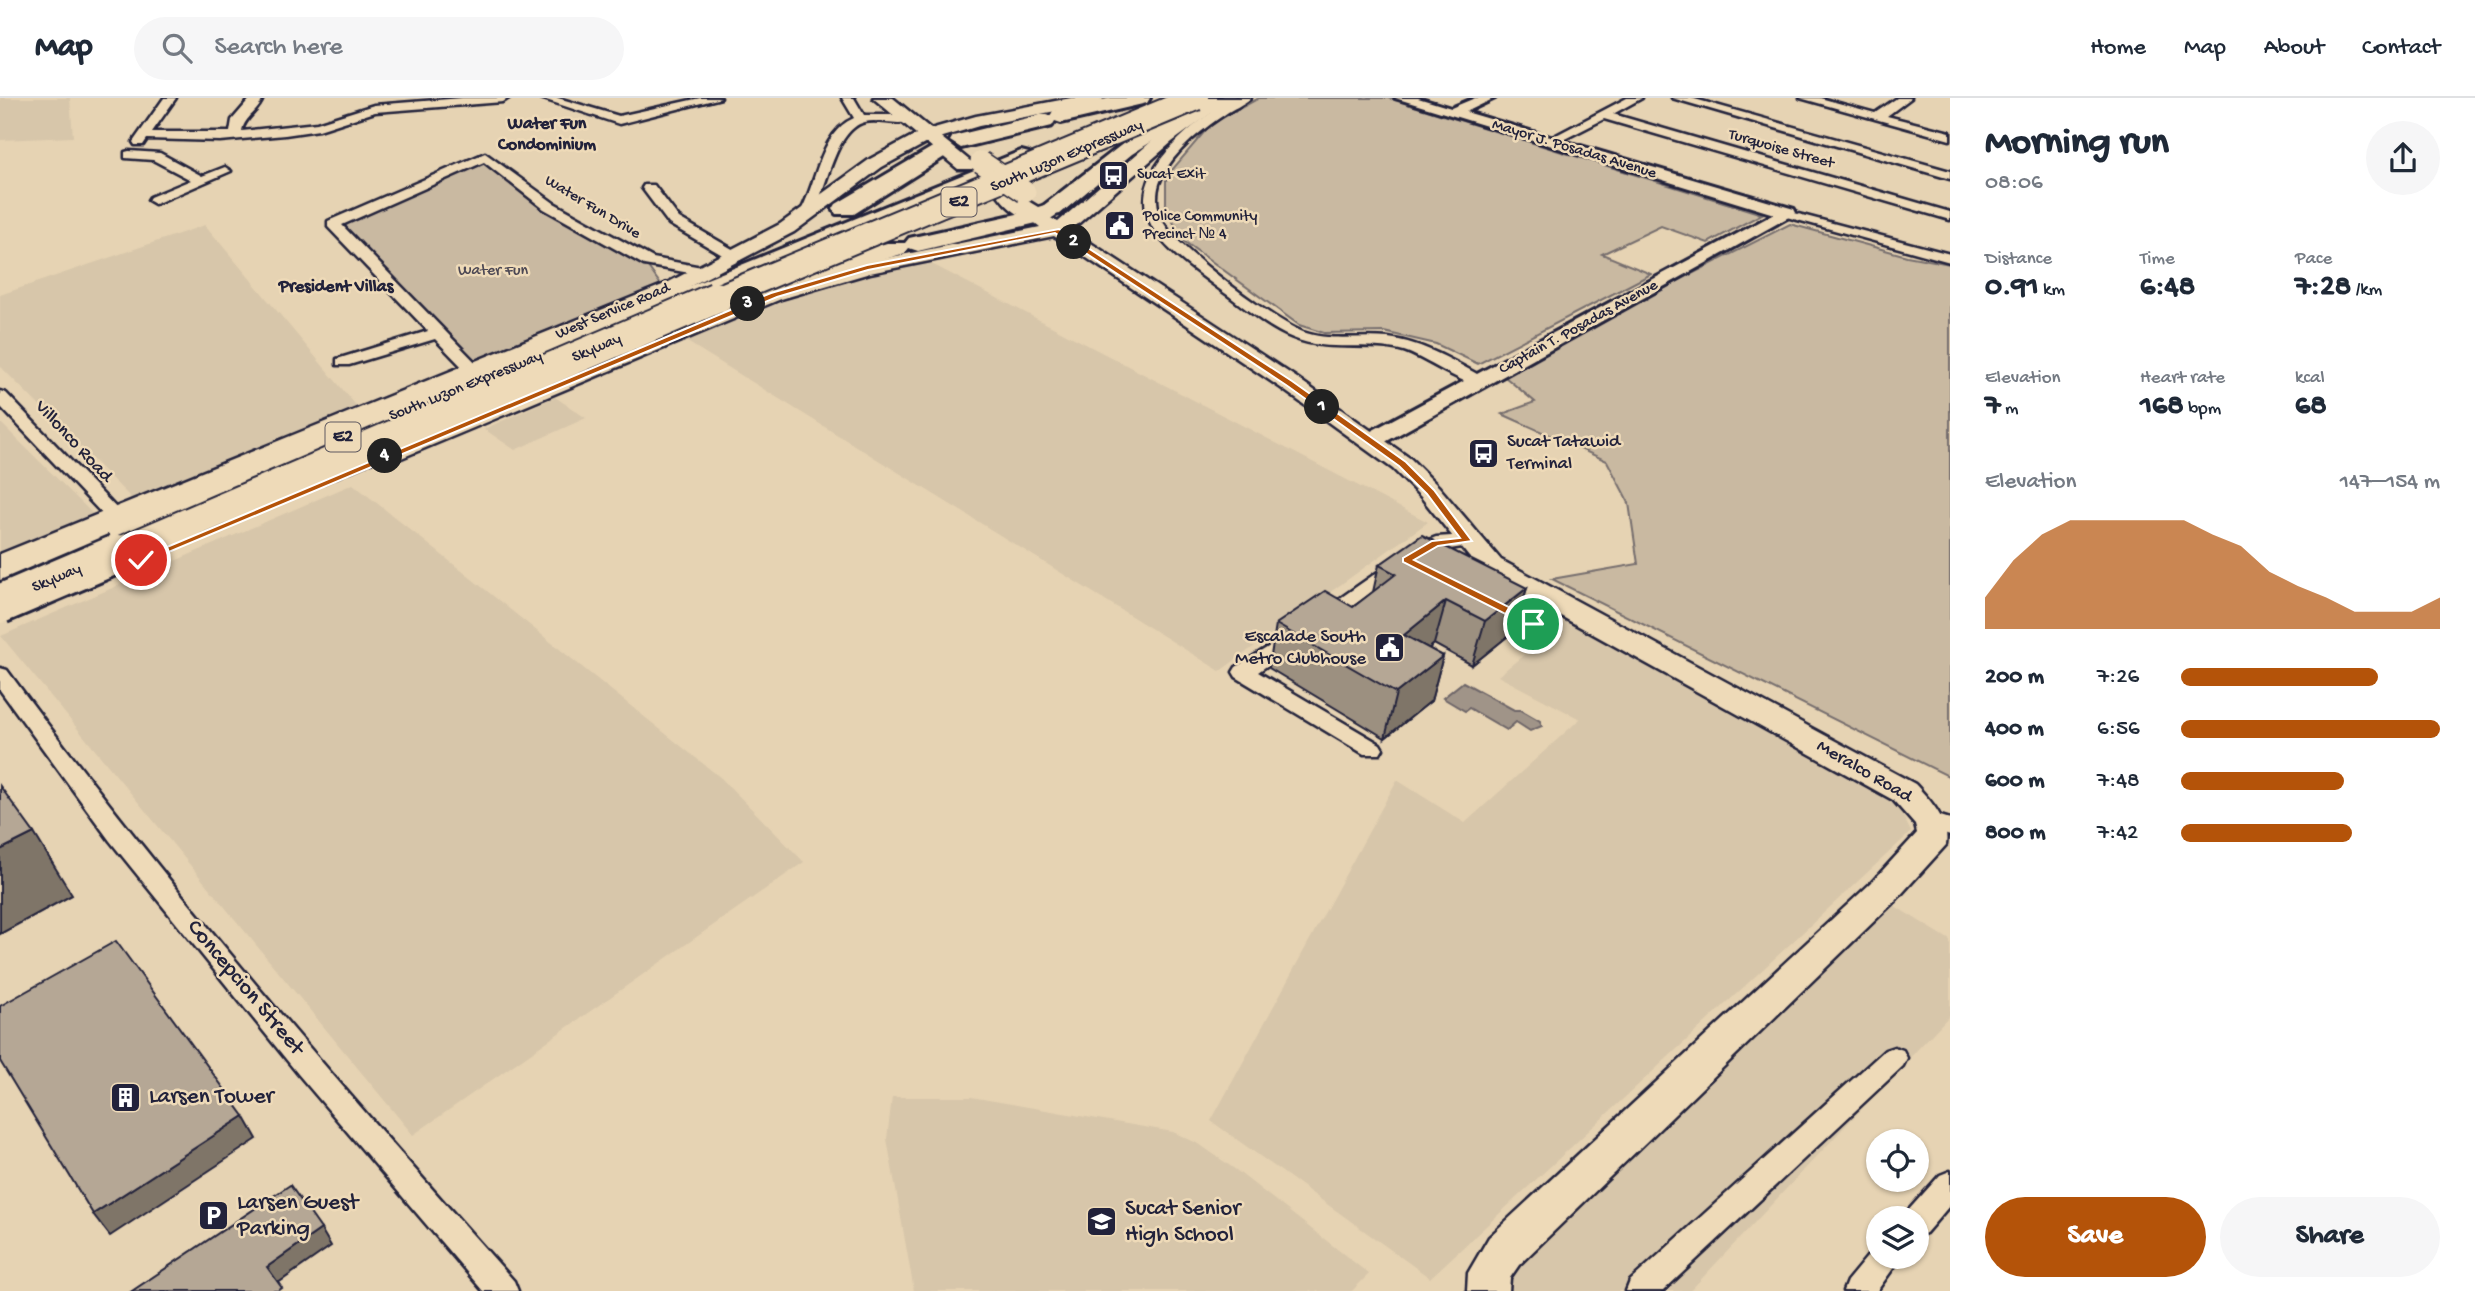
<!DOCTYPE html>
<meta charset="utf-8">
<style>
body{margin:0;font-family:"Gochi Hand",sans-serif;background:#f6f6f7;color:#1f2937;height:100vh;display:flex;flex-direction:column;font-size:26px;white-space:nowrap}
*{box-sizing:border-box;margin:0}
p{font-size:23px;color:#747a83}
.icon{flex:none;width:38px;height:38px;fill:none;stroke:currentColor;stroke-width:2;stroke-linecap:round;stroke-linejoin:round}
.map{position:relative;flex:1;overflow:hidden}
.sheet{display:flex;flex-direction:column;background:#fff;width:525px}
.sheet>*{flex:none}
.controls{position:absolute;left:1866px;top:1031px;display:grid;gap:14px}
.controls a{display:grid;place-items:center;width:63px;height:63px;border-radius:50%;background:#fff;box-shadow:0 2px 5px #0004;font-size:35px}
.pin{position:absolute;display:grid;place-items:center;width:60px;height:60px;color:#fff;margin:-30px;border:4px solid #fff;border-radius:50%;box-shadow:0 2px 7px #0007}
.km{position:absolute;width:35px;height:35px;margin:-18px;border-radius:50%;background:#222;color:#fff;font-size:19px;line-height:35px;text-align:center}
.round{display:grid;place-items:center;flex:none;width:74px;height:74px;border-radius:37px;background:#f6f6f7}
.headline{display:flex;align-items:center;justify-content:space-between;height:119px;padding:0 35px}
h1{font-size:38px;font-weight:700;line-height:52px}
.stats{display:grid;grid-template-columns:repeat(3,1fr);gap:10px;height:119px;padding:7px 35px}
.stats div{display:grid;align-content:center}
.stats b{font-size:30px;font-weight:700}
.stats small{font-size:19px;font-weight:400}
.stats p{font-size:19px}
.chart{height:196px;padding:14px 35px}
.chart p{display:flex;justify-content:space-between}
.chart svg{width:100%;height:126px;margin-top:7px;fill:#b45309;opacity:.7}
.cta{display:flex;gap:14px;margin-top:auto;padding:14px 35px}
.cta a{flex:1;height:80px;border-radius:42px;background:#b45309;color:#fff;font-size:28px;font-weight:700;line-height:80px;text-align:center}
.cta a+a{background:#f6f6f7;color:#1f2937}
ul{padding:0 35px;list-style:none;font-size:23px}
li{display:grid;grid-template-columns:112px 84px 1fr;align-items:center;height:52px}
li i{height:18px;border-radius:9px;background:#b45309}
header{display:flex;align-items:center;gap:42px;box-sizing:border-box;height:98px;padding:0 35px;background:#fff;border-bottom:2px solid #e0e1e3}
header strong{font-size:33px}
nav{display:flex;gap:38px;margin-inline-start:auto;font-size:24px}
.search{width:490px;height:63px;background:#f6f6f7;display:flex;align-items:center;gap:18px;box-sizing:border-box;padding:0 24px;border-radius:38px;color:#747a83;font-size:26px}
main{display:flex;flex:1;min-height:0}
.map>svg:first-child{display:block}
.built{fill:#d7c6aa}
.green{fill:#c9b9a1;stroke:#766e6e;stroke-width:2}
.water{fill:#a09488;stroke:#6e6669;stroke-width:2}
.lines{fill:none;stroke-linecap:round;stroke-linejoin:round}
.minor-casing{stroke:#22223b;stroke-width:5}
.tertiary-casing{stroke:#22223b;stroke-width:6}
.secondary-casing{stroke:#22223b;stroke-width:5}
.primary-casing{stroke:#22223b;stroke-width:5}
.motorway-casing{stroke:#22223b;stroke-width:6}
.minor{fill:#eedab8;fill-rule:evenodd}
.tertiary{fill:#eedab8;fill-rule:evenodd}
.secondary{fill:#eedab8;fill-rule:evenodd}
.primary{fill:#eedab8;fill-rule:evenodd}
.motorway{fill:#eedab8;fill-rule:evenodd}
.primary-bridge-casing{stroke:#22223b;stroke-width:24;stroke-linecap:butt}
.motorway-bridge-far2-casing{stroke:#22223b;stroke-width:28;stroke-linecap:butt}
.motorway-bridge-far1-casing{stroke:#22223b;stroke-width:35;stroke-linecap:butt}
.motorway-bridge-casing{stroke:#22223b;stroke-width:44;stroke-linecap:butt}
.primary-bridge{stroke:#eedab8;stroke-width:21}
.motorway-bridge-far2{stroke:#eedab8;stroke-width:24}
.motorway-bridge-far1{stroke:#eedab8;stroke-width:31}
.motorway-bridge{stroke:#eedab8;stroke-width:38}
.wall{fill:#9c9080;stroke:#22223b;stroke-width:2}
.shaded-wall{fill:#7f7568;stroke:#22223b;stroke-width:2}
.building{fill:#b5a795;stroke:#22223b;stroke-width:2}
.route{fill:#b45309;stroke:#fff;stroke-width:2}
.labels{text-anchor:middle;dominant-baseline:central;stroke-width:5;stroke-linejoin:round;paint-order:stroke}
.far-street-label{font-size:16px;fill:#22223b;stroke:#eedab8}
.far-poi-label{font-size:16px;fill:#22223b;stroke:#eedab8;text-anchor:start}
.far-park-label{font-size:16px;fill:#4c4854;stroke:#eedab8}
.far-neighbourhood-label{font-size:18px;font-weight:bold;fill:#22223b;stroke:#eedab8}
.shield{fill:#eedab8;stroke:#5f5960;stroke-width:2}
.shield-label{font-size:18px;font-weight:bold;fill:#22223b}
.street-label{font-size:19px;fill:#22223b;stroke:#eedab8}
.poi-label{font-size:19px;fill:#22223b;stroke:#eedab8;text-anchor:start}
.near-street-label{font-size:23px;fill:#22223b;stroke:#eedab8}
.near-poi-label{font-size:23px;fill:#22223b;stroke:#eedab8;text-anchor:start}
</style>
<header>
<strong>Map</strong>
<div class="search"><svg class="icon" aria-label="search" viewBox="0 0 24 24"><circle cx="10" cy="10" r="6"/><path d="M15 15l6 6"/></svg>Search here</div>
<nav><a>Home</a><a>Map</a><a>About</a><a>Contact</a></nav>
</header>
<main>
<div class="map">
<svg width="1950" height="1193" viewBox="0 0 1950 1193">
<rect width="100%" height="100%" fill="#e6d3b3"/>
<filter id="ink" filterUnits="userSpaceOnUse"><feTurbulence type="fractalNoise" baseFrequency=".0143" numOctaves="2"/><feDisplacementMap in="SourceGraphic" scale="14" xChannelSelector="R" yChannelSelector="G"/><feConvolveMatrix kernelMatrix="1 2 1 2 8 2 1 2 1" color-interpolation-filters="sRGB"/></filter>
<g filter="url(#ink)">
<path class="built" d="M 0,0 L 70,0 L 73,39 L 0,42 Z
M 205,127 L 359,311 L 135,404 L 0,268 L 0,197 Z
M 924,162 L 1428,424 L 1220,573 L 684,242 L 831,185 Z
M 555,299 L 586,320 L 515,352 L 484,331 Z
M 0,324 L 18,342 L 99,422 L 0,462 Z
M 353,386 L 721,680 L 804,764 L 413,1037 L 1,538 Z
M 1565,523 L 1893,698 L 1911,734 L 1430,1180 L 1211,1023 L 1397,682 L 1465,725 L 1580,621 L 1498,578 Z
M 1885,802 L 1950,842 L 1950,917 L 1690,1193 L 1505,1193 L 1506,1185 L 1517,1164 Z
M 892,999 L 971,999 L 1173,1034 L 1199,1046 L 1236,1072 L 1369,1176 L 1352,1193 L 914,1193 L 887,1041 Z"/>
<path class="green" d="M 1259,0 L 1388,0 L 1762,116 L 1708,145 L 1661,128 L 1602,156 L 1651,176 L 1478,266 L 1436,246 L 1384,234 L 1324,235 L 1299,227 L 1185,144 L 1166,112 L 1166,79 L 1211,26 Z
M 483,63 L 537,107 L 648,169 L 664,191 L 474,266 L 345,131 L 348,122 Z
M 1790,126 L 1907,158 L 1950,166 L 1950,679 L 1552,481 L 1638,466 L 1629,405 L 1607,363 L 1502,316 L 1535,304 L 1499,274 Z"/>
<path class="water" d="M 1463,584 L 1514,612 L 1521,612 L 1540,623 L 1542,628 L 1530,633 L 1516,624 L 1507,632 L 1469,610 L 1465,613 L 1443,600 Z"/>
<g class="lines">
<defs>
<path id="minor" d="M 164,0 L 176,0 L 152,34 L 230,34 L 232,22 L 251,0 L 263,0 C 259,14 245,18 242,33 L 317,25 L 374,7 L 462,0 L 509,0 L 503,4 L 375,14 L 319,32 L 285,37 L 220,43 L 147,41 L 143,47 L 135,47 L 133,44 Z
M 540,0 L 558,0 L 619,18 L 700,0 L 721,0 L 619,26 Z
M 842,0 L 854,0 L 864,17 L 907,17 L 913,21 C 901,30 880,20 865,24 C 833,32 827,95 810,121 L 800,121 L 798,118 C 817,89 818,35 854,20 Z
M 1236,0 L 1251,0 C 1243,7 1232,11 1224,17 C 1200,33 1169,57 1159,86 C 1155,99 1157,115 1165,127 C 1181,153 1273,222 1303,234 C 1330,244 1360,237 1388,240 C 1424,245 1454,263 1486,281 L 1486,287 C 1469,292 1424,259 1404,253 C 1367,243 1329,255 1293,240 C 1267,230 1245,209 1222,193 C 1167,152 1110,115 1172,48 C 1190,29 1212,12 1236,0 Z
M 1627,0 L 1642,0 L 1613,16 L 1950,114 L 1950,122 L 1604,21 L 1553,47 L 1543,44 Z
M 1672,0 L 1691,0 L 1950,73 L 1950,81 Z
M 1800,0 L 1820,0 L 1875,15 L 1897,0 L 1911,0 L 1887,18 L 1950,34 L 1950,42 Z
M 129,53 L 160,55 L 202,78 L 225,69 L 231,73 L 155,106 L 148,102 L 150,99 L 191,82 L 153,62 L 125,60 L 125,54 Z
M 485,55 L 554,105 L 653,160 L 707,170 L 714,174 L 707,178 L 644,167 L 544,111 L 484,64 L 342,127 L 480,269 L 480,275 L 468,275 L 435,241 L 349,267 L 337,267 L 337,261 L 428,233 L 328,129 L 328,123 Z
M 644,87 L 654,87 L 679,120 L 741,156 L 741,162 L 731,162 L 669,126 L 642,90 Z
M 1783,112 L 1950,156 L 1950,164 L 1783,118 Z
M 0,293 L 6,295 L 121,415 L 124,419 L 121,423 L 109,423 L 0,308 Z
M 1467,437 L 1474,439 L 1476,443 L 1474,447 L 1432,454 L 1330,523 L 1316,523 L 1313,519 L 1418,446 L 1436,439 Z
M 1494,500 L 1540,522 L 1543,526 L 1540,530 L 1526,530 L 1487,510 L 1484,506 Z
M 1294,533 L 1301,534 L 1304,539 L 1301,544 L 1258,574 L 1380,646 L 1383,651 L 1380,656 L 1364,656 L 1236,579 L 1233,574 L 1236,569 Z
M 0,570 L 7,572 C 165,786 337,985 514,1183 L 518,1193 L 483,1193 L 298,976 L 110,743 L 0,592 Z
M 1931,715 L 1950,721 L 1950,738 L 1923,729 L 1920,723 L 1923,717 Z
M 1894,949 L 1903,952 L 1907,960 L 1903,968 L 1663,1193 L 1626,1193 L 1630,1183 L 1885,952 Z
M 1950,1073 L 1950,1107 L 1926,1135 L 1916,1139 L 1916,1120 L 1904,1120 L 1906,1115 L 1940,1077 Z
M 1876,1148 L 1878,1158 L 1902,1158 L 1877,1193 L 1843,1193 L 1847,1183 Z"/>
<path id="tertiary" d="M 1395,0 L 1418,0 L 1451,10 L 1475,0 L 1495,0 L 1466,14 L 1794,111 L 1796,115 L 1378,348 L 1362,348 L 1359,343 L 1362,338 L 1774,116 Z"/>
<path id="secondary" d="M 1071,0 L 1105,0 L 1097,5 L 979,28 L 932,42 L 882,69 L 794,134 L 679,194 L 0,474 L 0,456 L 665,186 L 780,126 L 870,61 L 920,34 L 976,18 Z
M 1216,0 L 1238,0 L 1210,16 L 1172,44 L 1071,132 L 1297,280 L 1411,361 L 1439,389 L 1501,462 L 1915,686 C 1930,702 1950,723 1946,747 L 1895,803 L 1519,1167 L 1510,1180 L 1509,1193 L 1467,1193 L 1468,1175 L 1489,1139 L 1871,785 L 1917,735 L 1915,727 L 1893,702 L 1481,474 L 1421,399 L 1393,371 L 1281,290 L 1054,138 L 870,175 L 781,201 L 399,361 L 381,361 L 378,356 L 381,351 L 767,193 L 867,164 L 1040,129 L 1026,118 L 1036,112 L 1058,124 L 1160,36 L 1198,8 Z"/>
<path id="primary" d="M 873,0 L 893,0 L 975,67 L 972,71 L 958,71 Z
M 1008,91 L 1038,109 L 1051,105 L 1062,111 C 1043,136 1012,117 998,97 Z"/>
<path id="motorway" d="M 1111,0 L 1150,0 L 1147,5 L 1061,25 L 1055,23 L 1052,28 L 961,50 L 950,43 L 953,38 L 1044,16 L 1050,18 L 1053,13 Z
M 1194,0 L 1221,0 L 1132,56 L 1060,116 L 1048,118 L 1045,123 L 918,153 L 909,150 L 905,155 L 781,192 L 772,190 L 768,184 L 772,178 L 887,145 L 905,145 L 909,140 L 1039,111 L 1156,20 Z
M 941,44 L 949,46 L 952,51 L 949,56 L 854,116 L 836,116 L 833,111 L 836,106 Z
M 1021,53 L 1029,55 L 1033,60 L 1029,65 L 0,493 L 0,469 Z"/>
</defs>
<use href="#minor" class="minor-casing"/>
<use href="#tertiary" class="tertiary-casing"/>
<use href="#secondary" class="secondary-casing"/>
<use href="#primary" class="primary-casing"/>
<use href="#motorway" class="motorway-casing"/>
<use href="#minor" class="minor"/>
<use href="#tertiary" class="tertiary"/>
<use href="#secondary" class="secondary"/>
<use href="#primary" class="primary"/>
<use href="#motorway" class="motorway"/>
<defs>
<path id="primary-bridge" d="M 981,64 L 1025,94"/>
<path id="motorway-bridge-far2" d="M 712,202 L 1196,0"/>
<path id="motorway-bridge-far1" d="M 113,458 L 716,200"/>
<path id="motorway-bridge" d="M 0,506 L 117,456"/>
</defs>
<use href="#primary-bridge" class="primary-bridge-casing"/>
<use href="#motorway-bridge-far2" class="motorway-bridge-far2-casing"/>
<use href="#motorway-bridge-far1" class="motorway-bridge-far1-casing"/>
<use href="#motorway-bridge" class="motorway-bridge-casing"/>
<use href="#primary-bridge" class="primary-bridge"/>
<use href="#motorway-bridge-far2" class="motorway-bridge-far2"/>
<use href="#motorway-bridge-far1" class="motorway-bridge-far1"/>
<use href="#motorway-bridge" class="motorway-bridge"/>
</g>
<path class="wall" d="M 1379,467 L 1527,490 L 1513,534 L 1472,567 L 1434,546 L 1429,551 L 1443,558 L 1431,603 L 1385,640 L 1269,570 L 1276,526 L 1353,509 L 1373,494 Z"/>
<path class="shaded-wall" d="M 1527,490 L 1513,534 L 1472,567 L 1485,523 Z
M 1446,503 L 1434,546 L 1393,580 L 1404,537 Z
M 1443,558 L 1431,603 L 1385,640 L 1396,595 Z
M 34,735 L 72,797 L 0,836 L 0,752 Z
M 244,1018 L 257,1041 L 110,1138 L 93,1116 Z
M 321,1131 L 331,1148 L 278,1185 L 267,1169 Z"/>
<path class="building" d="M 1422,437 L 1527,490 L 1485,523 L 1446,503 L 1404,537 L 1443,558 L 1396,595 L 1276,526 L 1325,493 L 1353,509 L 1396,476 L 1379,467 Z
M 0,688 L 34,735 L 0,752 Z
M 116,843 L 244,1018 L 93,1116 L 0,963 L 0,908 Z
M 290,1087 L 321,1131 L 267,1169 L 282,1190 L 278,1193 L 132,1193 Z"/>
</g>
<path class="route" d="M 1059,131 L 1292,283 L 1406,364 L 1434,392 L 1472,443 L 1438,448 L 1414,462 L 1537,523 L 1537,528 L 1529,528 L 1403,464 L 1403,460 L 1432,443 L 1460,440 L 1427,396 L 1399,368 L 1286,287 L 1055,135 L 868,172 L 777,199 L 145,464 L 136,462 L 771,195 L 867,167 Z"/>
<defs>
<symbol id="bus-square" viewBox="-11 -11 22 22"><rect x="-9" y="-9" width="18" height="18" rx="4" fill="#22223b" stroke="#eedab8"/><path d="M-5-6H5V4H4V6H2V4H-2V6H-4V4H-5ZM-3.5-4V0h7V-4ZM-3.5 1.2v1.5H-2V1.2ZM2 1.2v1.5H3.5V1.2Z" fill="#fff"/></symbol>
<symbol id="civic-square" viewBox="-11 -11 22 22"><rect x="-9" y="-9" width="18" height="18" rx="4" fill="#22223b" stroke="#eedab8"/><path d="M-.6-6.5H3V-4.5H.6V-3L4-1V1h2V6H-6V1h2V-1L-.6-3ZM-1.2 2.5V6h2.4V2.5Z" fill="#fff"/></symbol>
<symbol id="building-square" viewBox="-11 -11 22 22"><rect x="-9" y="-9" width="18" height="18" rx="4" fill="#22223b" stroke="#eedab8"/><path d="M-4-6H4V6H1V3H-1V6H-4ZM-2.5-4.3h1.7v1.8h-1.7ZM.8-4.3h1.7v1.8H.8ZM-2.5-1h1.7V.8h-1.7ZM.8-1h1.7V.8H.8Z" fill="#fff"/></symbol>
<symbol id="parking-square" viewBox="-11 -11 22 22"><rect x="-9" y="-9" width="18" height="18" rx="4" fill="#22223b" stroke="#eedab8"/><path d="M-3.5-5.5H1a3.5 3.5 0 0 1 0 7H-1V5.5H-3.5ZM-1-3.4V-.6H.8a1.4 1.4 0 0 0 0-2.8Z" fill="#fff"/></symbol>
<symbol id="school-square" viewBox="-11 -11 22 22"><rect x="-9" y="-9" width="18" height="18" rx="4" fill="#22223b" stroke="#eedab8"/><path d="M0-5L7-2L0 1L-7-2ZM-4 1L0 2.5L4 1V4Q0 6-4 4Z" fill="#fff"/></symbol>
</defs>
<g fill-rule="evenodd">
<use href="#bus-square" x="1096" y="60" width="35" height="35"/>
<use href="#civic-square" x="1102" y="110" width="35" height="35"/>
<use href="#bus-square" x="1466" y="338" width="35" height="35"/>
<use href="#civic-square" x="1372" y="532" width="35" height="35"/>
<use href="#building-square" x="108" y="982" width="35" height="35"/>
<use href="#parking-square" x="196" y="1100" width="35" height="35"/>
<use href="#school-square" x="1084" y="1106" width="35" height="35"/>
</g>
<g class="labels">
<g class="far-street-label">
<text transform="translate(1574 52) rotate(17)">Mayor J. Posadas Avenue</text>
<text transform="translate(1781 52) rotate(16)">Turquoise Street</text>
<text transform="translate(1067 59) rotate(-23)">South Luzon Expressway</text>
<text transform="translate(592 110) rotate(31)">Water Fun Drive</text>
<text transform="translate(613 214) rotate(-23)">West Service Road</text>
<text transform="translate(1579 230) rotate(-29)">Captain T. Posadas Avenue</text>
<text transform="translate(597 251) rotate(-23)">Skyway</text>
<text transform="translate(466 289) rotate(-22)">South Luzon Expressway</text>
<text transform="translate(57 481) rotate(-23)">Skyway</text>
</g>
<g class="far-poi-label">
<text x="1137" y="77">Sucat Exit</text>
<text x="1143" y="119">Police Community<tspan x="1143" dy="18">Precinct № 4</tspan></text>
</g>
<g class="far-park-label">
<text x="493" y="173">Water Fun</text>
</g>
<g class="far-neighbourhood-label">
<text x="547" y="26">Water Fun<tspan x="547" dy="21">Condominium</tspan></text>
<text x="336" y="189">President Villas</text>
</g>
<g class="shield">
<rect x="941.5" y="89.5" width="35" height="29" rx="5"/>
<rect x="325.5" y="324.5" width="35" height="29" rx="5"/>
</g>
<g class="shield-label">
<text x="959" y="104">E2</text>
<text x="343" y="339">E2</text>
</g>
<g class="street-label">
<text transform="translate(73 344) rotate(47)">Villonco Road</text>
<text transform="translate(1864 674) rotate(30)">Meralco Road</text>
</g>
<g class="poi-label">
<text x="1507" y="344">Sucat Tatawid<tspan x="1507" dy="22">Terminal</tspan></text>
<text x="1366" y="539" text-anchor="end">Escalade South<tspan x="1366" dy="22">Metro Clubhouse</tspan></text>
</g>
<g class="near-street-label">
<text transform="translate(245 890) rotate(50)">Concepcion Street</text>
</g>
<g class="near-poi-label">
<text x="149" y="999">Larsen Tower</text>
<text x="237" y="1105">Larsen Guest<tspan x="237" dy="26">Parking</tspan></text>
<text x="1125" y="1111">Sucat Senior<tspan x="1125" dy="26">High School</tspan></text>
</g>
</g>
</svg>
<div class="controls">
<a><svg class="icon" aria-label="locate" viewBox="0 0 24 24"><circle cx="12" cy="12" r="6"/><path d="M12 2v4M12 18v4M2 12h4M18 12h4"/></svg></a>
<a><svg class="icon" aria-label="layers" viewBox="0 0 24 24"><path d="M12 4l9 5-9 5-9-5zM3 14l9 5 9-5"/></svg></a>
</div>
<div class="pin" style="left:1533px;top:526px;background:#1e9e55"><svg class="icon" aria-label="arrive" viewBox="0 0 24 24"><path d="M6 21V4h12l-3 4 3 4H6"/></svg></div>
<div class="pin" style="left:141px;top:462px;background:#d93025"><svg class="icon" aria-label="check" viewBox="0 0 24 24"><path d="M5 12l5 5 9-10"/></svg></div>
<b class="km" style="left:1322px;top:309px">1</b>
<b class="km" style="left:1074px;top:144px">2</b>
<b class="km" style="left:748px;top:206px">3</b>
<b class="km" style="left:385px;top:358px">4</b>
</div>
<section class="sheet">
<div class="headline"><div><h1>Morning run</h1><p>08:06</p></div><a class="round"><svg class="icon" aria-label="share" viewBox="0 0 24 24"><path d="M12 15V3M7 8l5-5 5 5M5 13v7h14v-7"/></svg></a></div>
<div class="stats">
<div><p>Distance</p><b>0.91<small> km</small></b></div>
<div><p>Time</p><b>6:48</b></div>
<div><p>Pace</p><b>7:28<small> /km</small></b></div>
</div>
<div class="stats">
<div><p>Elevation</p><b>7<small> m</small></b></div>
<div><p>Heart rate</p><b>168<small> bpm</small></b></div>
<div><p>kcal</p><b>68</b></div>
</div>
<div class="chart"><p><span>Elevation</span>147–154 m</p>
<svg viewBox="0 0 160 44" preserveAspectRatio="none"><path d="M0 44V33L10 20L20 11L30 6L40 6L50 6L60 6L70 6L80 11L90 15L100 24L110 29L120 33L130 38L140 38L150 38L160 33V44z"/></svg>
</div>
<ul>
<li><b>200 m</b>7:26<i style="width:76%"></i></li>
<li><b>400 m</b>6:56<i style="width:100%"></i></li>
<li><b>600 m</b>7:48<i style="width:63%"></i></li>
<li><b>800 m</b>7:42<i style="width:66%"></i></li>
</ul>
<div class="cta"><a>Save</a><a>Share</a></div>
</section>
</main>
